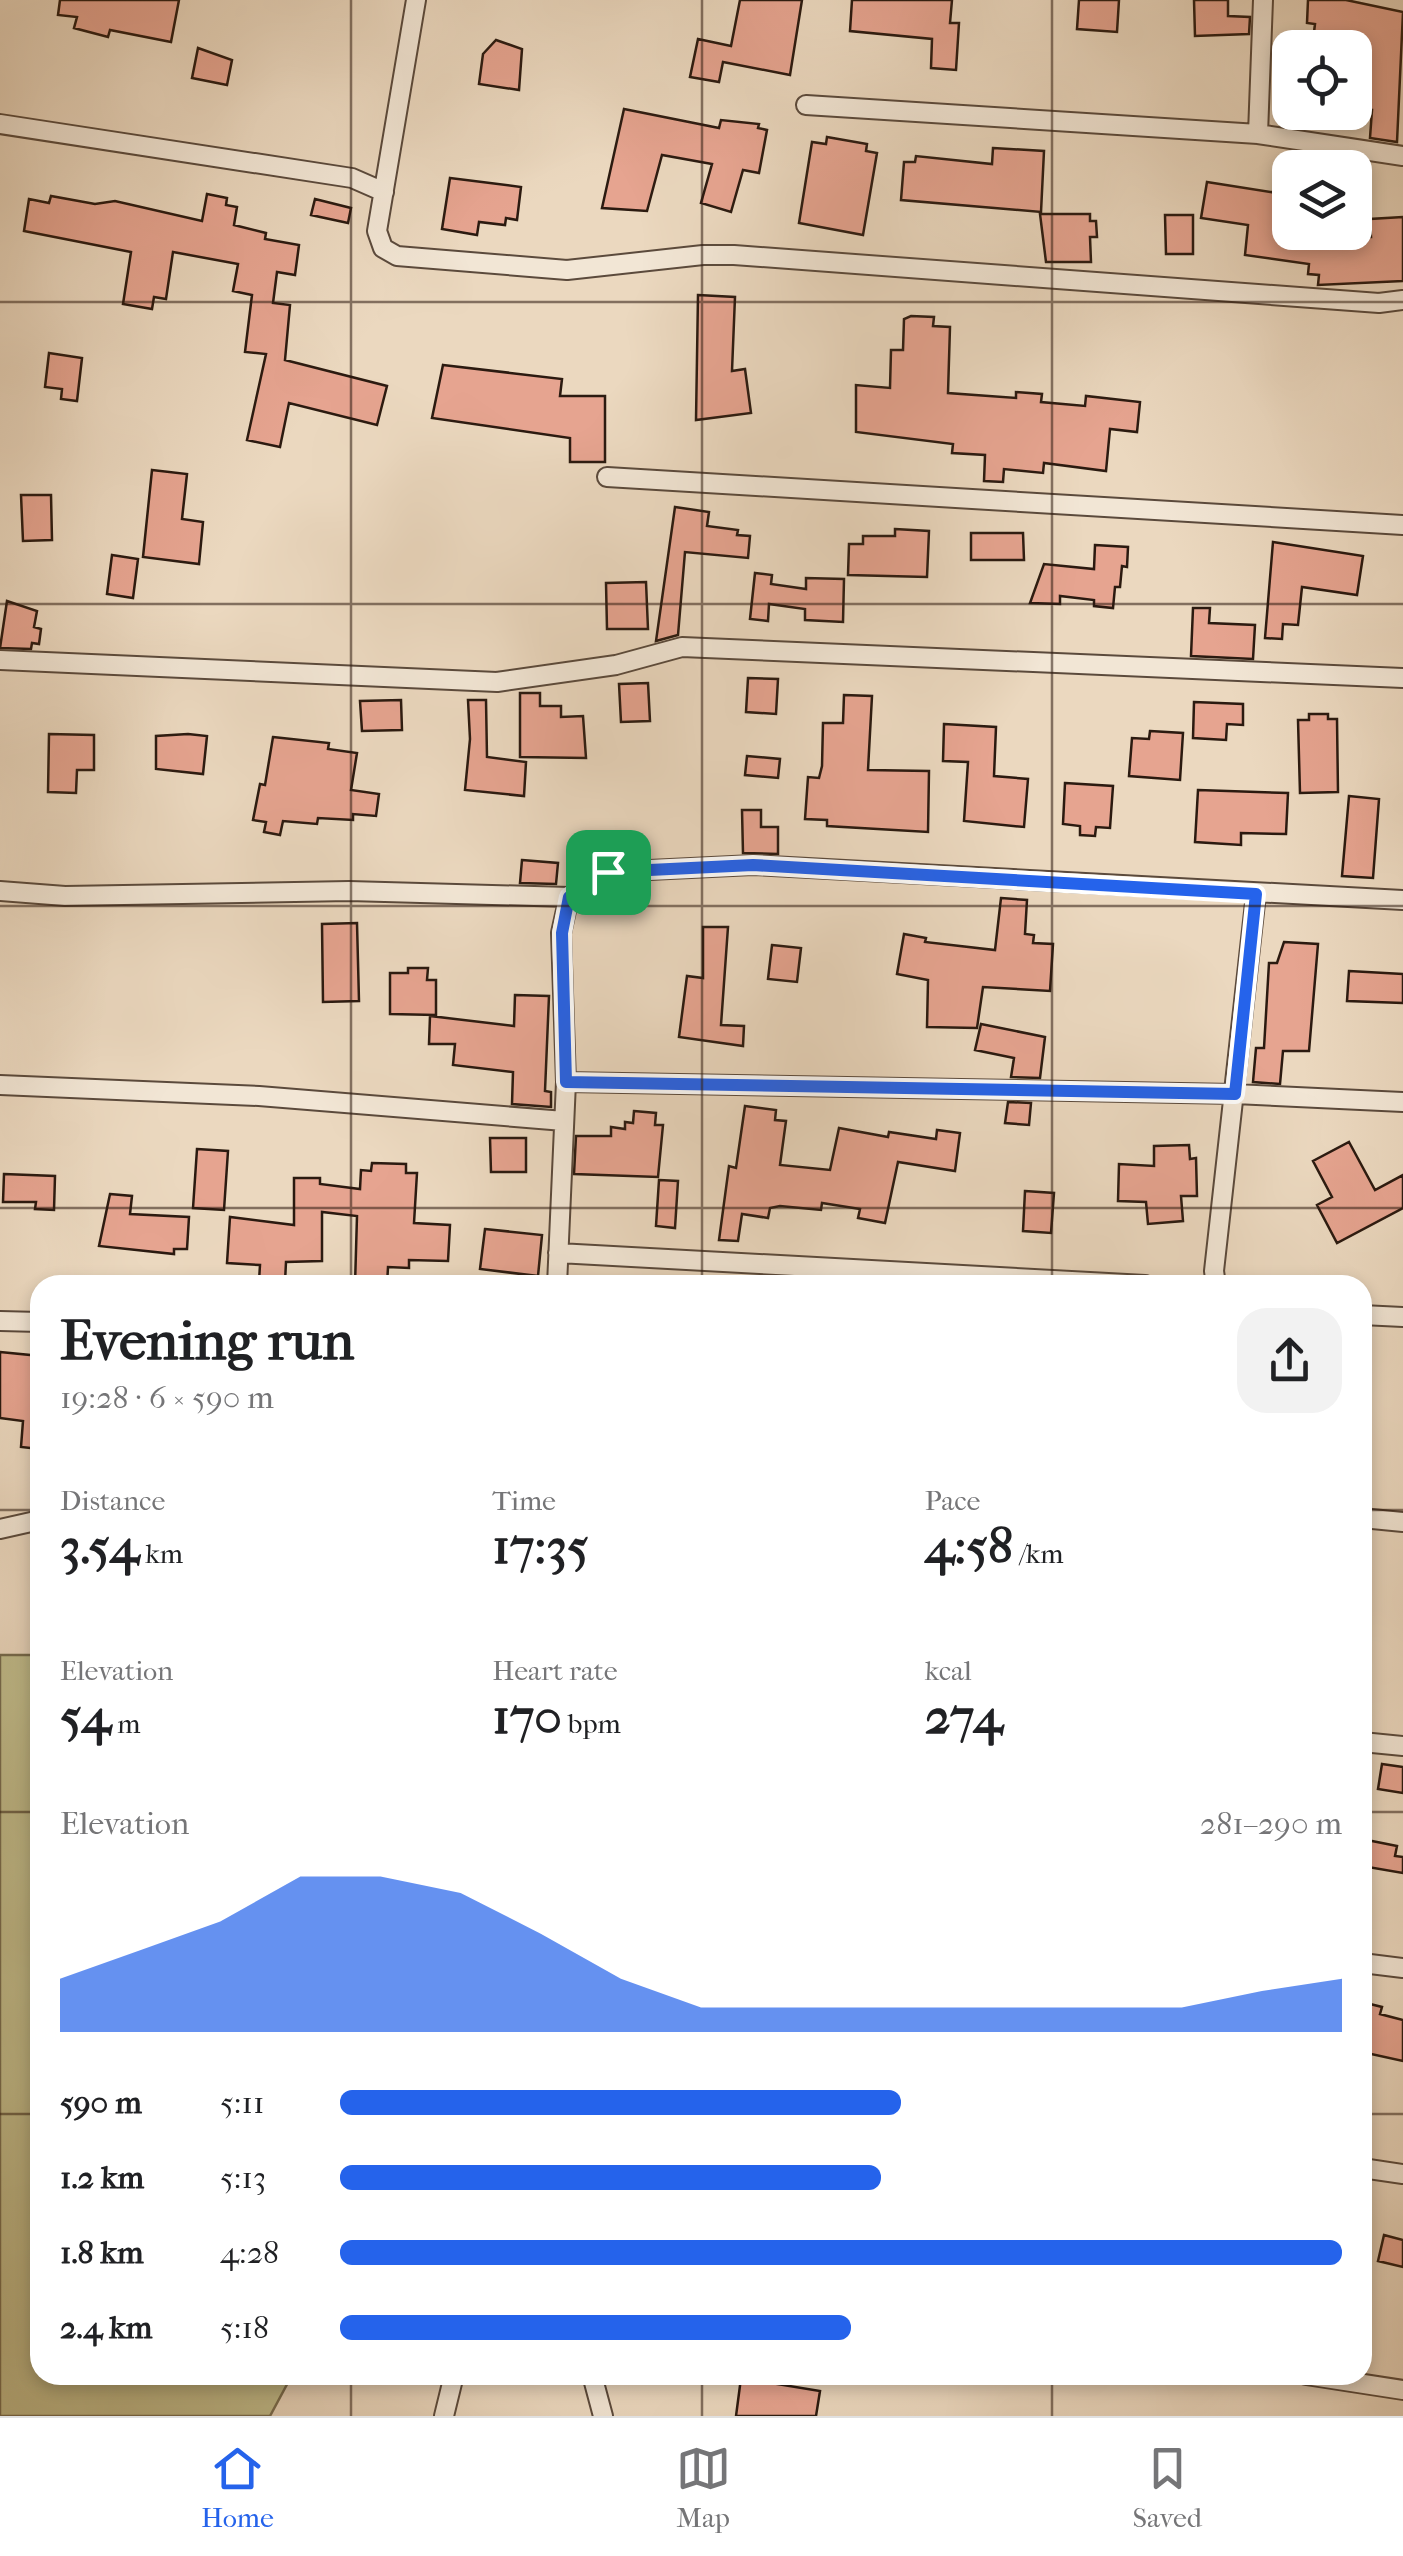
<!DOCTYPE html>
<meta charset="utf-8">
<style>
body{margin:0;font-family:"IM FELL French Canon",serif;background:#f2f2f2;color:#202124;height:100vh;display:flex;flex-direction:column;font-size:38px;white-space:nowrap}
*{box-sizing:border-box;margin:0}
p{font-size:32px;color:#757577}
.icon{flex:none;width:55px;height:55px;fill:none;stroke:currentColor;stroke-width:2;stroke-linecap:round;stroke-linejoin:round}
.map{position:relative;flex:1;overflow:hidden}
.panel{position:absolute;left:30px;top:1275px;width:1342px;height:1110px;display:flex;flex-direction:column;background:#fff;border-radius:30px;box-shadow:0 5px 15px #0003}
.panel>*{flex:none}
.controls{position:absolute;left:1272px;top:30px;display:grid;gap:20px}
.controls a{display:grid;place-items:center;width:100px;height:100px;border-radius:20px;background:#fff;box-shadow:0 5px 15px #0003;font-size:50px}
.pin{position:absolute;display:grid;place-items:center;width:85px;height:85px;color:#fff;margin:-42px;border-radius:20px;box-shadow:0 5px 15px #0006}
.round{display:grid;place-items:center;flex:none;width:105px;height:105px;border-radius:30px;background:#f2f2f2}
.headline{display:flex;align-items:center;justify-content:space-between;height:170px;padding:0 30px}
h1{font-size:55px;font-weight:700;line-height:75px}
.metrics{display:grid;grid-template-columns:repeat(3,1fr);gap:15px;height:170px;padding:10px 30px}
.metrics div{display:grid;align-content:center}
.metrics b{font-size:50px;font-weight:700}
.metrics small{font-size:28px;font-weight:400}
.metrics p{font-size:28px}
.chart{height:280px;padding:20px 30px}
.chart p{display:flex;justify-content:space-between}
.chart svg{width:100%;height:180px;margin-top:10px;fill:#2563eb;opacity:.7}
ul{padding:0 30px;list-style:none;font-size:32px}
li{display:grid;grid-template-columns:160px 120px 1fr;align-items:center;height:75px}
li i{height:25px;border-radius:12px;background:#2563eb}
.tabs{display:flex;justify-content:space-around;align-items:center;height:140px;border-top:2px solid #e0e0e0;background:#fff;font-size:28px;color:#757577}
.tabs a{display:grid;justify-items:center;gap:5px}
.tabs .active{color:#2563eb}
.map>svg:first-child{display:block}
.green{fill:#c0bc8c;stroke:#766b4e;stroke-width:2.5}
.building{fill:#e6a490;stroke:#2b1a10;stroke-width:2.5}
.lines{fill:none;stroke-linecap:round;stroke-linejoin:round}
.minor-casing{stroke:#5b4a3c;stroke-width:22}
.minor{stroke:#f2e6d5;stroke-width:18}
.route-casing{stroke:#fff;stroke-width:20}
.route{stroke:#2563eb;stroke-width:12}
.grid{fill:none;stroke:#2b1a10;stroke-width:2.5;stroke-opacity:0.55}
</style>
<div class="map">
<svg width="1403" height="2416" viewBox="0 0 1403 2416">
<rect width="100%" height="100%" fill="#ebd8bf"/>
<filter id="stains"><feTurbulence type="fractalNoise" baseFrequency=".002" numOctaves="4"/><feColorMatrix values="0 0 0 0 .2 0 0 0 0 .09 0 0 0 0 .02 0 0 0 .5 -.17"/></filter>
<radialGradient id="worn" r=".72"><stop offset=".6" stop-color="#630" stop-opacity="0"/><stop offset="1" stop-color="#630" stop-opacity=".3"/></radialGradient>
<path class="green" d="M 0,1655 L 40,1655 L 40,2375 L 292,2375 L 270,2416 L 0,2416 Z"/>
<path class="building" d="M 60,0 L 179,0 L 171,42 L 110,30 L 108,37 L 74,28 L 77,17 L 58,15 Z
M 740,0 L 802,0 L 790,75 L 723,62 L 719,82 L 690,77 L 698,39 L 731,46 Z
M 852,0 L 952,0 L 950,23 L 959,23 L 956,70 L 931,68 L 932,39 L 850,31 Z
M 1079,0 L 1119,0 L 1117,32 L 1077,29 Z
M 1194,0 L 1228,0 L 1228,16 L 1250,17 L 1249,34 L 1195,36 Z
M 1308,0 L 1346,0 L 1403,12 L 1397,142 L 1370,138 L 1372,110 L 1359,109 L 1359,99 L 1355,99 L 1355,48 L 1312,48 L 1315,24 L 1307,23 Z
M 496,40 L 522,49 L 519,90 L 479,84 L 483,54 Z
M 198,48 L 232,60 L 227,85 L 192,78 Z
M 624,109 L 719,128 L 721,120 L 759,124 L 758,128 L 767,130 L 759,173 L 743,170 L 731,212 L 701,203 L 712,164 L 662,155 L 647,211 L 602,208 Z
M 827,137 L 867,144 L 866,151 L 877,153 L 863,235 L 799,223 L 812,142 L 826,144 Z
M 993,148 L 1044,151 L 1041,212 L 901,200 L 904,162 L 915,162 L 916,156 L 992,164 Z
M 450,178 L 521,187 L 517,220 L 506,218 L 505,225 L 479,222 L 477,235 L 442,229 Z
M 1207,182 L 1290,195 L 1290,232 L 1371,237 L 1370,219 L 1403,217 L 1403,281 L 1318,285 L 1319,275 L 1308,274 L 1309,264 L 1245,255 L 1248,225 L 1201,218 Z
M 207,194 L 227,198 L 226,205 L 237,207 L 234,225 L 266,233 L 265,239 L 299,245 L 295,275 L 277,272 L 273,303 L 290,305 L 285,360 L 387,386 L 377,425 L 289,403 L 280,447 L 247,440 L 266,354 L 245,352 L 252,295 L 233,291 L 238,264 L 173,252 L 166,299 L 154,297 L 152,309 L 123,304 L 131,252 L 24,231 L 29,199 L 49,203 L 51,196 L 95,204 L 115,201 L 202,221 Z
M 315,199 L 351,208 L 348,223 L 311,215 Z
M 1040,214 L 1090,214 L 1090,221 L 1096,221 L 1097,237 L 1090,237 L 1091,262 L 1046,262 Z
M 1165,215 L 1193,215 L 1193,254 L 1166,254 Z
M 698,295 L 735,297 L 732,371 L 745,369 L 751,413 L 696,420 Z
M 911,316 L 934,317 L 933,326 L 950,327 L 948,393 L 1016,398 L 1016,392 L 1042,394 L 1041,402 L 1085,406 L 1086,396 L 1140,402 L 1137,432 L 1110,429 L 1106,471 L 1044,463 L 1043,473 L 1004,469 L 1003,482 L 984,481 L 985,455 L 952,453 L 953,444 L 856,432 L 856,385 L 890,388 L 891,350 L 903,350 L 904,319 Z
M 49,353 L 82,358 L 77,401 L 61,399 L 62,389 L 45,387 Z
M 443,365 L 562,379 L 560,396 L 605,396 L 605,462 L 570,462 L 570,438 L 432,418 Z
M 152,470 L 187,474 L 182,519 L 203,522 L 199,564 L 143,557 Z
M 21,495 L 51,495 L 52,540 L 23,541 Z
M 675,507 L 709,512 L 707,526 L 738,530 L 737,535 L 750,536 L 748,558 L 685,552 L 678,635 L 656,641 Z
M 895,529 L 929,531 L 927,577 L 848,575 L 849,544 L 863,544 L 863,536 L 895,536 Z
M 971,533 L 1023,533 L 1024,560 L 971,560 Z
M 1273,542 L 1363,556 L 1357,595 L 1302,587 L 1298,625 L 1283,624 L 1282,639 L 1265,638 Z
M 1095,545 L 1128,547 L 1127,567 L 1122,566 L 1120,587 L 1115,587 L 1113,608 L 1094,606 L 1094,600 L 1060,596 L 1060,604 L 1030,603 L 1044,564 L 1094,569 Z
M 112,555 L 138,559 L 133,598 L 107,594 Z
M 755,573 L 772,575 L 771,584 L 806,589 L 806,578 L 844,579 L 843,622 L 805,620 L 805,609 L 769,604 L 768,621 L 750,619 Z
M 646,582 L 648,629 L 607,629 L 606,583 Z
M 7,601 L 37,611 L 34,627 L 41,629 L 39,644 L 32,643 L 31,649 L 0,648 Z
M 1193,608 L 1210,608 L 1209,623 L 1255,625 L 1253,659 L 1191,656 Z
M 748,678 L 778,679 L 776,714 L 746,712 Z
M 648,683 L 650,721 L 621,722 L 619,684 Z
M 520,693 L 540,693 L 540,706 L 561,706 L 561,717 L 583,716 L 586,758 L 520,757 Z
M 844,695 L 872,696 L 868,770 L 929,771 L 928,832 L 827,826 L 827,820 L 805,819 L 808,777 L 819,778 L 822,766 L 823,723 L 843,723 Z
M 401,700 L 402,730 L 362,731 L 360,701 Z
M 468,700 L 486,700 L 487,757 L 526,762 L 524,796 L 465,790 L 470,739 Z
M 1194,702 L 1243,704 L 1243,725 L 1227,724 L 1226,740 L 1193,738 Z
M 1309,714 L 1328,714 L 1328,719 L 1337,719 L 1338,792 L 1300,793 L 1298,720 L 1309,720 Z
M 944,724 L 996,727 L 994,776 L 1028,779 L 1024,827 L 964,821 L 968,762 L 943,761 Z
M 1150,731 L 1183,733 L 1180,780 L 1129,776 L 1132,738 L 1149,739 Z
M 49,734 L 94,735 L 94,770 L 77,770 L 76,793 L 48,792 Z
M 188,734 L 207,736 L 203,774 L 156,769 L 156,736 Z
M 273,737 L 329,743 L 328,749 L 357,753 L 351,790 L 379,794 L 376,816 L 353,814 L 353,820 L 318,818 L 317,824 L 283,821 L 280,835 L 264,832 L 266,822 L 253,820 L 260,784 L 265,785 Z
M 747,756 L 780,759 L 778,778 L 745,775 Z
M 1065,783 L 1113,786 L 1110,828 L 1096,827 L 1095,836 L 1080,835 L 1080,826 L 1063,824 Z
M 1198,790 L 1288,793 L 1286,834 L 1241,833 L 1241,845 L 1195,842 Z
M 1349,796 L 1379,799 L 1373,878 L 1342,876 Z
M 742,810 L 761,810 L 761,827 L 778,827 L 778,854 L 743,853 Z
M 522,860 L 558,863 L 556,884 L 520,883 Z
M 1001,898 L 1027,900 L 1025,934 L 1034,935 L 1033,943 L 1053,944 L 1050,991 L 983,987 L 977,1028 L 927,1027 L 928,980 L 897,974 L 904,934 L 926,938 L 925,942 L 995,950 Z
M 357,923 L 359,1001 L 323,1002 L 322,924 Z
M 703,927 L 728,927 L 721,1025 L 744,1026 L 743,1046 L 679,1037 L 687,976 L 703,978 Z
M 1284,942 L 1318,944 L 1309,1051 L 1283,1051 L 1280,1084 L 1253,1082 L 1256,1048 L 1264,1048 L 1269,963 L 1277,963 Z
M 772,945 L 801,948 L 797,982 L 768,979 Z
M 408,968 L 428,968 L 427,980 L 436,980 L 436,1015 L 390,1014 L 390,973 L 408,973 Z
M 1349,971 L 1403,974 L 1403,1003 L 1347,1001 Z
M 515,995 L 549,996 L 545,1091 L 551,1092 L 551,1107 L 512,1104 L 513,1072 L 453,1065 L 455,1044 L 429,1044 L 430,1016 L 514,1026 Z
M 981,1024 L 1045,1037 L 1040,1078 L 1011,1077 L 1014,1058 L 975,1050 Z
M 1008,1102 L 1031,1103 L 1029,1125 L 1005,1123 Z
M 745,1106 L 776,1110 L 775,1120 L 786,1121 L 780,1165 L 830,1170 L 839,1128 L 888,1137 L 889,1132 L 936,1139 L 937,1130 L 960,1133 L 955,1171 L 898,1162 L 885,1223 L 858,1218 L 860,1209 L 822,1203 L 821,1210 L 780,1206 L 770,1208 L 768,1218 L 742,1214 L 738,1241 L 719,1240 L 729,1166 L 736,1168 Z
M 634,1111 L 656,1113 L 655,1125 L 663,1125 L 658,1177 L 574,1174 L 576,1136 L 611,1136 L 611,1127 L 625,1129 L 625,1122 L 633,1123 Z
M 490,1138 L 526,1138 L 526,1172 L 491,1172 Z
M 1349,1142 L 1375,1190 L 1403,1175 L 1403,1208 L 1337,1243 L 1317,1205 L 1332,1197 L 1313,1161 Z
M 1189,1145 L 1190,1159 L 1196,1158 L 1197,1196 L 1181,1196 L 1183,1221 L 1148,1224 L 1146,1202 L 1118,1201 L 1119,1164 L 1154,1166 L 1154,1146 Z
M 197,1149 L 228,1151 L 224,1210 L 193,1208 Z
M 372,1163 L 406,1164 L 406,1173 L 417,1173 L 414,1223 L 450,1225 L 448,1261 L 409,1260 L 409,1268 L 388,1267 L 387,1285 L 355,1285 L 357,1216 L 322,1212 L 322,1261 L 286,1262 L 285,1282 L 259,1281 L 260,1265 L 227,1263 L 230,1217 L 294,1225 L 294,1178 L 320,1178 L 320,1184 L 360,1189 L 361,1170 L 371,1171 Z
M 4,1174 L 55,1176 L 54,1210 L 35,1209 L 36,1202 L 3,1202 Z
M 659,1180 L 678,1181 L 675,1228 L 656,1226 Z
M 1025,1191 L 1054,1193 L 1051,1233 L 1023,1231 Z
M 110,1194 L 132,1196 L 130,1214 L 189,1217 L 187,1249 L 174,1249 L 174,1254 L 99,1246 Z
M 485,1229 L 542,1235 L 538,1276 L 480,1269 Z
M 0,1352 L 40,1356 L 40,1449 L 21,1447 L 23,1421 L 0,1418 Z
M 1382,1764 L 1403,1767 L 1403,1793 L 1378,1789 Z
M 1362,1839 L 1397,1846 L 1395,1856 L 1403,1857 L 1403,1873 L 1362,1866 Z
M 1362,2002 L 1382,2007 L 1380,2014 L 1403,2020 L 1403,2061 L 1362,2052 Z
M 1384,2235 L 1403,2240 L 1403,2267 L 1378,2261 Z
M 741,2378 L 820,2391 L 816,2416 L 736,2416 Z"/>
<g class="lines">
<defs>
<path id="minor" d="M 416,0 L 377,231 L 383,248 L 397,256 L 567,270 L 703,255 L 734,255 L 1379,303 L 1403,300
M 806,105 L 1258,134 L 1263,0
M 0,124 L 352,178 L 384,192
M 1258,134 L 1403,156
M 607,477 L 1403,525
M 0,660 L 497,682 L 616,665 L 682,647 L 1403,678
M 0,891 L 65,896 L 349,891 L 569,897
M 566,1082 L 1235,1094 L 1403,1102
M 0,1085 L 259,1096 L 564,1121
M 558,1253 L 1145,1285
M 557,1285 L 566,1082 L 561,933 L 569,897 L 608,872 L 753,865 L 1403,900
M 1216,1285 L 1214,1271 L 1256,894
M 1362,1315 L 1403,1317
M 0,1321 L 40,1322
M 1362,1518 L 1403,1522
M 0,1529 L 40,1520
M 1362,1742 L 1403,1746
M 1362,1963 L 1403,1968
M 1362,2168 L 1403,2174
M 592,2375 L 603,2416
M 1306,2375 L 1403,2390
M 444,2416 L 454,2375"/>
</defs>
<use href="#minor" class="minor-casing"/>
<use href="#minor" class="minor"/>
</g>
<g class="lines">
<defs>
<path id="route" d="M 753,865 L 1256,894 L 1235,1094 L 566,1082 L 562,933 L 569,897 L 608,872 Z"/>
</defs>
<use href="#route" class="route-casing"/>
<use href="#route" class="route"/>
</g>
<path class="grid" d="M 351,0 L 351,1285M 702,0 L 702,1285M 1052,0 L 1052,1285M 0,302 L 1403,302M 0,604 L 1403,604M 0,906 L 1403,906M 0,1208 L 1403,1208M 0,1510 L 40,1510M 1362,1510 L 1403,1510M 0,1812 L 40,1812M 1362,1812 L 1403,1812M 0,2114 L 40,2114M 1362,2114 L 1403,2114M 351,2375 L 351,2416M 702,2375 L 702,2416M 1052,2375 L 1052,2416"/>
<rect width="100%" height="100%" filter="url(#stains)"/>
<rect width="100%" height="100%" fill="url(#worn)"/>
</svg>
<div class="controls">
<a><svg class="icon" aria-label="locate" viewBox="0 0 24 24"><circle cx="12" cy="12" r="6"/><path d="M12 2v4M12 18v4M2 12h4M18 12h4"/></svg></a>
<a><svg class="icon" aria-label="layers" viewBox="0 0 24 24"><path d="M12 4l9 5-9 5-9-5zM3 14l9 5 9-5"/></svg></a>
</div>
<div class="pin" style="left:608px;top:872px;background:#1e9e55"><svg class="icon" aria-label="arrive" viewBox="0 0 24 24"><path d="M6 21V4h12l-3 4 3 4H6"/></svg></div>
<section class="panel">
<div class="headline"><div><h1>Evening run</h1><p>19:28 · 6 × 590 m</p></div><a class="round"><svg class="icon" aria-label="share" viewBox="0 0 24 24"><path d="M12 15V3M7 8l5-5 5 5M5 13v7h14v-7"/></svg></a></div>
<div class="metrics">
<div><p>Distance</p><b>3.54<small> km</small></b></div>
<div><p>Time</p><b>17:35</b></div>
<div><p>Pace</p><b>4:58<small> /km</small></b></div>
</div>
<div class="metrics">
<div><p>Elevation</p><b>54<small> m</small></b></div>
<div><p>Heart rate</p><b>170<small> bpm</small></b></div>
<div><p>kcal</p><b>274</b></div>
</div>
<div class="chart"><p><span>Elevation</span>281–290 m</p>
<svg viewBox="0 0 160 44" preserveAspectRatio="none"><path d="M0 44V31L10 24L20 17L30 6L40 6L50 10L60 20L70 31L80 38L90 38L100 38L110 38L120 38L130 38L140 38L150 34L160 31V44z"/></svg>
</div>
<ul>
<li><b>590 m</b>5:11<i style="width:56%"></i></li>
<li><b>1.2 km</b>5:13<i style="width:54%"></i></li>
<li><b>1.8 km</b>4:28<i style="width:100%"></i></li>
<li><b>2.4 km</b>5:18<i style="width:51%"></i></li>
</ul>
</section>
</div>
<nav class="tabs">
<a class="active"><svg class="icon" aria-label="home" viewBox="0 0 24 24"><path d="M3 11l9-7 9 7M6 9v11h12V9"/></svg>Home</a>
<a><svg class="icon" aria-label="map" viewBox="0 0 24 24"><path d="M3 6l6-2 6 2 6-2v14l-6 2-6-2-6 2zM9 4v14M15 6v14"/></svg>Map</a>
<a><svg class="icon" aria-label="saved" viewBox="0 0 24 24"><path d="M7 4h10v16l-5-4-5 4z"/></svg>Saved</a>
</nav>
